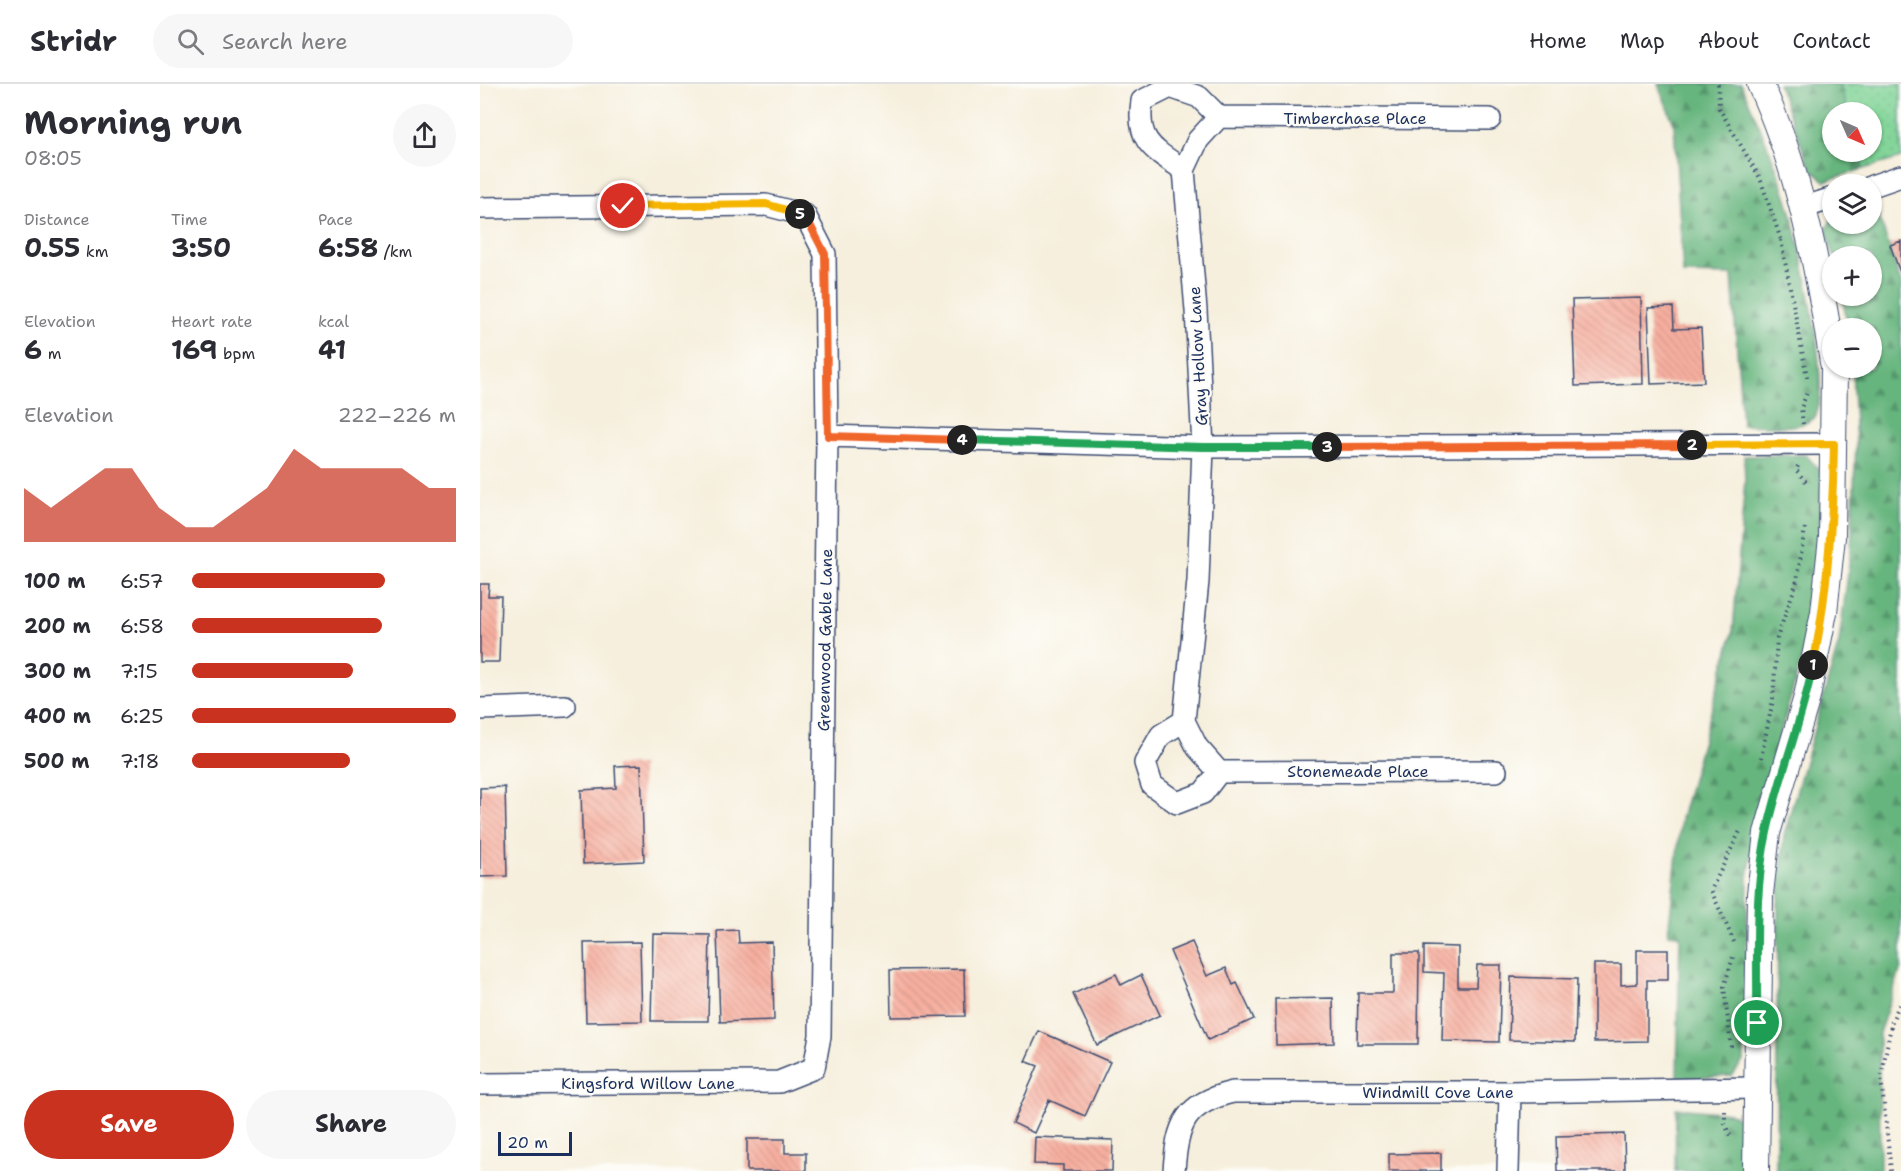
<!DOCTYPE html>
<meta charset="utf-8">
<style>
body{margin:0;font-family:"Shantell Sans",sans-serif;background:#f7f7f7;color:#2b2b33;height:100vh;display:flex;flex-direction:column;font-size:22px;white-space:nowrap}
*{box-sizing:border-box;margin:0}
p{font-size:20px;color:#7c7c81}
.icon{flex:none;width:33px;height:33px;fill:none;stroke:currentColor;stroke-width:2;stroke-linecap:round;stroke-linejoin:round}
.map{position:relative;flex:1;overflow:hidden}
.side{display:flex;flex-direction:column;background:#fff;width:480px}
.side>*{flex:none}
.needle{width:39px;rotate:135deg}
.controls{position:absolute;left:1342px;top:18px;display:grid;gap:12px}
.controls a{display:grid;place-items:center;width:60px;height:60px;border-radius:50%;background:#fff;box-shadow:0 2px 4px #0004;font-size:30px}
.scale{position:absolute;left:18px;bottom:15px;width:74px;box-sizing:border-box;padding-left:6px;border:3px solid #1b2f5e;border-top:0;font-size:16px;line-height:21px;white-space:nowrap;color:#1b2f5e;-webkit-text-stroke:4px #fdfcf7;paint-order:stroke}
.pin{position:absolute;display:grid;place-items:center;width:51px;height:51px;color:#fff;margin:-26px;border:3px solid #fff;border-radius:50%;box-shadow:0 2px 6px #0007}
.km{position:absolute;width:30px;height:30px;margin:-15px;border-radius:50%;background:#222;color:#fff;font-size:16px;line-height:30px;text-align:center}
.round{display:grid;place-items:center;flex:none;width:63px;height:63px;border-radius:32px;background:#f7f7f7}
.summary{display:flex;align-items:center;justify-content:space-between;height:102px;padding:0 24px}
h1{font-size:33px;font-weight:700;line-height:45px}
.metrics{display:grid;grid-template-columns:repeat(3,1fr);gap:9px;height:102px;padding:6px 24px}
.metrics div{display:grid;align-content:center}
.metrics b{font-size:26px;font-weight:700}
.metrics small{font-size:16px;font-weight:400}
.metrics p{font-size:16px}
.chart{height:168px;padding:12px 24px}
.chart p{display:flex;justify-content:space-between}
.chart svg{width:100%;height:108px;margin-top:6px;fill:#c8321e;opacity:.7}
.button{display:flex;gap:12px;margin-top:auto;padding:12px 24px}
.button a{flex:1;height:69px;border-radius:36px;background:#c8321e;color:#fff;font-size:24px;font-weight:700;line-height:69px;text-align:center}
.button a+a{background:#f7f7f7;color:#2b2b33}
ul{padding:0 24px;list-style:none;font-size:20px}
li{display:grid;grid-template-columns:96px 72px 1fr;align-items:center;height:45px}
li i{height:15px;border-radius:8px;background:#c8321e}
header{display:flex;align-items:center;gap:36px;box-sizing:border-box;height:84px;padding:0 30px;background:#fff;border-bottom:2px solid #e1e1e2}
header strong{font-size:28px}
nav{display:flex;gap:33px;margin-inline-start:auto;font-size:21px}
.search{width:420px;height:54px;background:#f7f7f7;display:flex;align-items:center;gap:15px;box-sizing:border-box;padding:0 21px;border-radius:33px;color:#7c7c81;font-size:22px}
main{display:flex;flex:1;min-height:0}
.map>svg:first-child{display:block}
.forest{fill:url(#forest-firs);stroke:#40726e;stroke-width:1.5}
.park{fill:url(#park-dots);stroke:#4c817a;stroke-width:1.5}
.building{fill:url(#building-back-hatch)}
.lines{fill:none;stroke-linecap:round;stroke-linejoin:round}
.minor-casing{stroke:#3c4c71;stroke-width:24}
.tertiary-casing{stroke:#3c4c71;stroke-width:28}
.path{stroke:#3c4c71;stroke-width:4;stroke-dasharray:1.5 4.5;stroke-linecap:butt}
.minor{stroke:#fff;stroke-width:21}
.tertiary{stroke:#fff;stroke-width:26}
.split-1-casing{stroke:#fff;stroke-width:12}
.split-2-casing{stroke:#fff;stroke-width:12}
.split-3-casing{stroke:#fff;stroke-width:12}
.split-4-casing{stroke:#fff;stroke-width:12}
.split-5-casing{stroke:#fff;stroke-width:12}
.split-6-casing{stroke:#fff;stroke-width:12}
.split-1{stroke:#22a559;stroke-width:8}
.split-2{stroke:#f5b400;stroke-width:8}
.split-3{stroke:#f0652b;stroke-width:8}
.split-4{stroke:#22a559;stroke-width:8}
.split-5{stroke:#f0652b;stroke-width:8}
.split-6{stroke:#f5b400;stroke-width:8}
.labels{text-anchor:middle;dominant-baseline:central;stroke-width:4.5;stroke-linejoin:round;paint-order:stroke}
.street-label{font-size:16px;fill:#1b2f5e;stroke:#fdfcf7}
</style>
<header>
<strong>Stridr</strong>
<div class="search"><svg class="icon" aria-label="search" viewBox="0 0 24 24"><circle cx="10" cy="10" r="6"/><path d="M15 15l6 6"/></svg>Search here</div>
<nav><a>Home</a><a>Map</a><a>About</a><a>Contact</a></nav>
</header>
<main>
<section class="side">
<div class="summary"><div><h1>Morning run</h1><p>08:05</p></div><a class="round"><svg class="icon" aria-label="share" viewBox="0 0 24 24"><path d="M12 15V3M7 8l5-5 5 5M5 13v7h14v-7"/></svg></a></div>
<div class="metrics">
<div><p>Distance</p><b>0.55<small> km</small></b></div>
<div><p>Time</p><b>3:50</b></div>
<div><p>Pace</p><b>6:58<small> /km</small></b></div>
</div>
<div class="metrics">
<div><p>Elevation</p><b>6<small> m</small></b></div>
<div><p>Heart rate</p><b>169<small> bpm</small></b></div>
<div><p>kcal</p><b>41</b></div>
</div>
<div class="chart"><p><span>Elevation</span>222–226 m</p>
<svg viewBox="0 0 160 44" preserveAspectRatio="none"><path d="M0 44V22L10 30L20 22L30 14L40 14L50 30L60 38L70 38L80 30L90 22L100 6L110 14L120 14L130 14L140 14L150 22L160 22V44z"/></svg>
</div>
<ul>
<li><b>100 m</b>6:57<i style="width:73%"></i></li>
<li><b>200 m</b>6:58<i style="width:72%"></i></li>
<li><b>300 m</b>7:15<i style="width:61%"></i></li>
<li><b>400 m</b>6:25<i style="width:100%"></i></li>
<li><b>500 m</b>7:18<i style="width:60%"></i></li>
</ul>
<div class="button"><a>Save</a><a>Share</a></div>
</section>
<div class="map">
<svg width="1421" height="1087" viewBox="0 0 1421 1087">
<defs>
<pattern id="forest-firs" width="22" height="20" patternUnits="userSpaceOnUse" patternTransform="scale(1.5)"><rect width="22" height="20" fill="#66b57e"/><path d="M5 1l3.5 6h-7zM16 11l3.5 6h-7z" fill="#53946a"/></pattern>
<pattern id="park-dots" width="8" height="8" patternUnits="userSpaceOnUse" patternTransform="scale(1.5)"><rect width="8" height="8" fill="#7ed395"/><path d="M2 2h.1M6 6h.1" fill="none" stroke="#6cb583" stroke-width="1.8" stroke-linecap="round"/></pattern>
<pattern id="building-back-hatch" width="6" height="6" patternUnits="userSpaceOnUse" patternTransform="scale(1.5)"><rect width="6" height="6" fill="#f7af9f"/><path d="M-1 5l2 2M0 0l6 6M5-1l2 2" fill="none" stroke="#d3978b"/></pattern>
</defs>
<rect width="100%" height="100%" fill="#fdfcf7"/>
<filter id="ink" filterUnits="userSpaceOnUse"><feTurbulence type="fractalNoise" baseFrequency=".0167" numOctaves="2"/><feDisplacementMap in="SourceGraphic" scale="12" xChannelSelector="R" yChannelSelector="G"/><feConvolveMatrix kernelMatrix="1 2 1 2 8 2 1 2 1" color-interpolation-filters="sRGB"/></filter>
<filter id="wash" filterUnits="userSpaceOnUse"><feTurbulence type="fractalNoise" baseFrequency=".008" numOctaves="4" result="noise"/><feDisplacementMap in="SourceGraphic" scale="24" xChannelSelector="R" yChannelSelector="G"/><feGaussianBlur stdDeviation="1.35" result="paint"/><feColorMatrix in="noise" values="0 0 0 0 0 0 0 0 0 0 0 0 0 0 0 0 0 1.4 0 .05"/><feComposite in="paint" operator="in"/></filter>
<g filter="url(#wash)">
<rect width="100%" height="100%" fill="#f6efdd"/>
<path class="forest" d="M 1178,0 L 1261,0 C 1279,41 1299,85 1311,128 C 1320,160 1355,315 1333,335 C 1320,347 1279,341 1262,341 L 1252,191 L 1203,190 L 1194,40 Z
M 1298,0 L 1360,0 L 1368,28 L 1353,28 L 1353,68 L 1379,68 L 1383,85 L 1345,97 L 1330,84 Z
M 1393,114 L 1421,199 L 1421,884 L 1399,949 L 1400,1087 L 1296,1087 L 1298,821 L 1304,751 L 1359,558 L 1371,465 L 1376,361 L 1372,284 L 1392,284 L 1392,244 L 1368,244 L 1362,212 L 1392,212 L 1392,172 L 1354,172 L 1346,146 L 1353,132 L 1353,140 L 1392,140 Z
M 1326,371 L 1342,389 L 1338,481 L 1324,566 L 1278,728 L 1268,793 L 1264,976 L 1252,992 L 1197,995 L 1200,851 L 1188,850 L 1201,735 L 1253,548 L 1265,396 L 1264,372 Z
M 1196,1024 L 1250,1029 L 1262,1036 L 1267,1057 L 1267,1087 L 1195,1087 Z"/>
<path class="park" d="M 1360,0 L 1421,0 L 1421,74 L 1383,85 L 1379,68 L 1392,68 L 1392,28 L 1368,28 Z"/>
<g id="blocks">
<path class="building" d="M 1421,157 L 1421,191 L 1410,161 Z
M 1161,214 L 1163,300 L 1095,302 L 1092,216 Z
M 1193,223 L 1194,245 L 1221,244 L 1224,298 L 1171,300 L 1168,224 Z
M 0,500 L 9,500 L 8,512 L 21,512 L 19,578 L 0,578 Z
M 161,681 L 164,777 L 103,780 L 101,706 L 136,704 L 135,682 Z
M 25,703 L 27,792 L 0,793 L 0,704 Z
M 258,846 L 259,859 L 292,858 L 294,936 L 240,938 L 237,847 Z
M 173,850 L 230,851 L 228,937 L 171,937 Z
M 160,858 L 162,937 L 106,938 L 104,859 Z
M 712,858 L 727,892 L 746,884 L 753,901 L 757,899 L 774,935 L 728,956 L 690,867 Z
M 944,862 L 978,863 L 978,903 L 996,903 L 997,881 L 1021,881 L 1019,958 L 962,957 L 964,889 L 944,888 Z
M 1157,866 L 1188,866 L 1188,896 L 1167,896 L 1167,957 L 1114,958 L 1114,880 L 1141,880 L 1141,901 L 1157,900 Z
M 913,869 L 939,869 L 938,960 L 877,960 L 878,909 L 913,909 Z
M 484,885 L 485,932 L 411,933 L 410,886 Z
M 636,890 L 641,901 L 661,891 L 680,931 L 617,961 L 593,910 Z
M 1031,893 L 1097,895 L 1095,958 L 1029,956 Z
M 853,914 L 854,959 L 796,961 L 795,915 Z
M 559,947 L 630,978 L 605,1032 L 569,1016 L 554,1049 L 533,1039 L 558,982 L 545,977 Z
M 1144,1050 L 1145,1087 L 1077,1087 L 1076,1052 Z
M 555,1053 L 633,1056 L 632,1087 L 583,1087 L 583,1081 L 554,1080 Z
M 267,1055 L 305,1055 L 305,1069 L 326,1069 L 326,1087 L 267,1087 Z
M 961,1069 L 961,1087 L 909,1087 L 909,1070 Z"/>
</g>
</g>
<g filter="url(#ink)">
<use href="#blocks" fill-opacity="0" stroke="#3c4c71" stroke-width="1.5"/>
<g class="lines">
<defs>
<path id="minor" d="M 1010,35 L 739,33 L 718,56 L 704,86 L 716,226 L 723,363 L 718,497 L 704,637 L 717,663 L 739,688 L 1016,687
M 704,86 C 673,65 656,58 662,17 L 690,3 L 719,13 L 739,33
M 1392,102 L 1421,92
M 0,124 L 286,121 L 325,131 L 345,170 L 347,352 L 340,952 L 334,984 L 299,998 L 0,1000
M 1322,124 L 1353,114
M 347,352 L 723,363 L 1354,360
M 0,625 L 85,622
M 704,637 L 681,651 L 665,679 L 672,701 L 697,719 L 723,709 L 739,688
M 694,1087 C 697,1040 705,1019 753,1008 L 1030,1008 L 1275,1004
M 1028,1087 L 1030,1008"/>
<path id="tertiary" d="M 1280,0 C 1320,87 1338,184 1353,278
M 1276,1087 L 1280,810 L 1287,749 L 1327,613 L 1344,528 L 1352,453 L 1354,284"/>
</defs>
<use href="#minor" class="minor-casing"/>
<use href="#tertiary" class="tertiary-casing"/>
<path class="path" d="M 1238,0 L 1239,24 L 1280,94 L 1301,156
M 1301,156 L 1327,293
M 1323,340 L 1321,324 L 1328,306
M 1318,382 L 1316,386 L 1328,400
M 1281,674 L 1293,616 L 1297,554 L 1317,497 L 1325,444
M 1254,858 L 1231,806 L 1261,745
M 1251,963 L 1244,903 L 1253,873
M 1245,1027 L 1245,1040 L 1251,1054
M 1411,1087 L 1401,993 L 1412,937 L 1421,917"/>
<use href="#minor" class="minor"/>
<use href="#tertiary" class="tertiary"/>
</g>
</g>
<g class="lines" filter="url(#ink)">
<defs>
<path id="split-1" d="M 1277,939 C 1278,877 1273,809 1287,748 C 1299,692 1322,638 1333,581"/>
<path id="split-2" d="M 1212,361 L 1354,360 C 1353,435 1348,507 1333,581"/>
<path id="split-3" d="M 847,363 L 1212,361"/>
<path id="split-4" d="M 482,356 L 723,363 L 847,363"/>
<path id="split-5" d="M 320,130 L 325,131 L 345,170 L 348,352 L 482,356"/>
<path id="split-6" d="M 143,122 L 286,120 L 320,130"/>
</defs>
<use href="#split-1" class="split-1-casing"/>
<use href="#split-2" class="split-2-casing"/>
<use href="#split-3" class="split-3-casing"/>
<use href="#split-4" class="split-4-casing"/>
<use href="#split-5" class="split-5-casing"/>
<use href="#split-6" class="split-6-casing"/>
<use href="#split-1" class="split-1"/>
<use href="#split-2" class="split-2"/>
<use href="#split-3" class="split-3"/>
<use href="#split-4" class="split-4"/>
<use href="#split-5" class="split-5"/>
<use href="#split-6" class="split-6"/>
</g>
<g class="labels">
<g class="street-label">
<text x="875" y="34">Timberchase Place</text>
<text transform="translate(718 272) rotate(-93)">Gray Hollow Lane</text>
<text transform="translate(345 556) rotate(-89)">Greenwood Gable Lane</text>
<text x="878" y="687">Stonemeade Place</text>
<text x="168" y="999">Kingsford Willow Lane</text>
<text x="958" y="1008">Windmill Cove Lane</text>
</g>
</g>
</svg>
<div class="controls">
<a><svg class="needle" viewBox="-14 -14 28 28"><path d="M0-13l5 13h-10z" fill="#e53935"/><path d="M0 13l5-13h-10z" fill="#7c7c81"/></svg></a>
<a><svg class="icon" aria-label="layers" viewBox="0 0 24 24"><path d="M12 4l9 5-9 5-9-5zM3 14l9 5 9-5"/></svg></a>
<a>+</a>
<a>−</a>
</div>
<div class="scale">20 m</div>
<div class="pin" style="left:1277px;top:939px;background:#1e9e55"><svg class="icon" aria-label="arrive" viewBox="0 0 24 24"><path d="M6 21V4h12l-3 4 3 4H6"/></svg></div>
<div class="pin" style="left:143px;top:122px;background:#d93025"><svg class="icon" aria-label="check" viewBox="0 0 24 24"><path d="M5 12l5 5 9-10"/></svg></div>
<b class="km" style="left:1333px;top:581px">1</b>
<b class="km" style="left:1212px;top:361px">2</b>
<b class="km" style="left:847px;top:363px">3</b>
<b class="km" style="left:482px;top:356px">4</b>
<b class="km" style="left:320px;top:130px">5</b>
</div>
</main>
